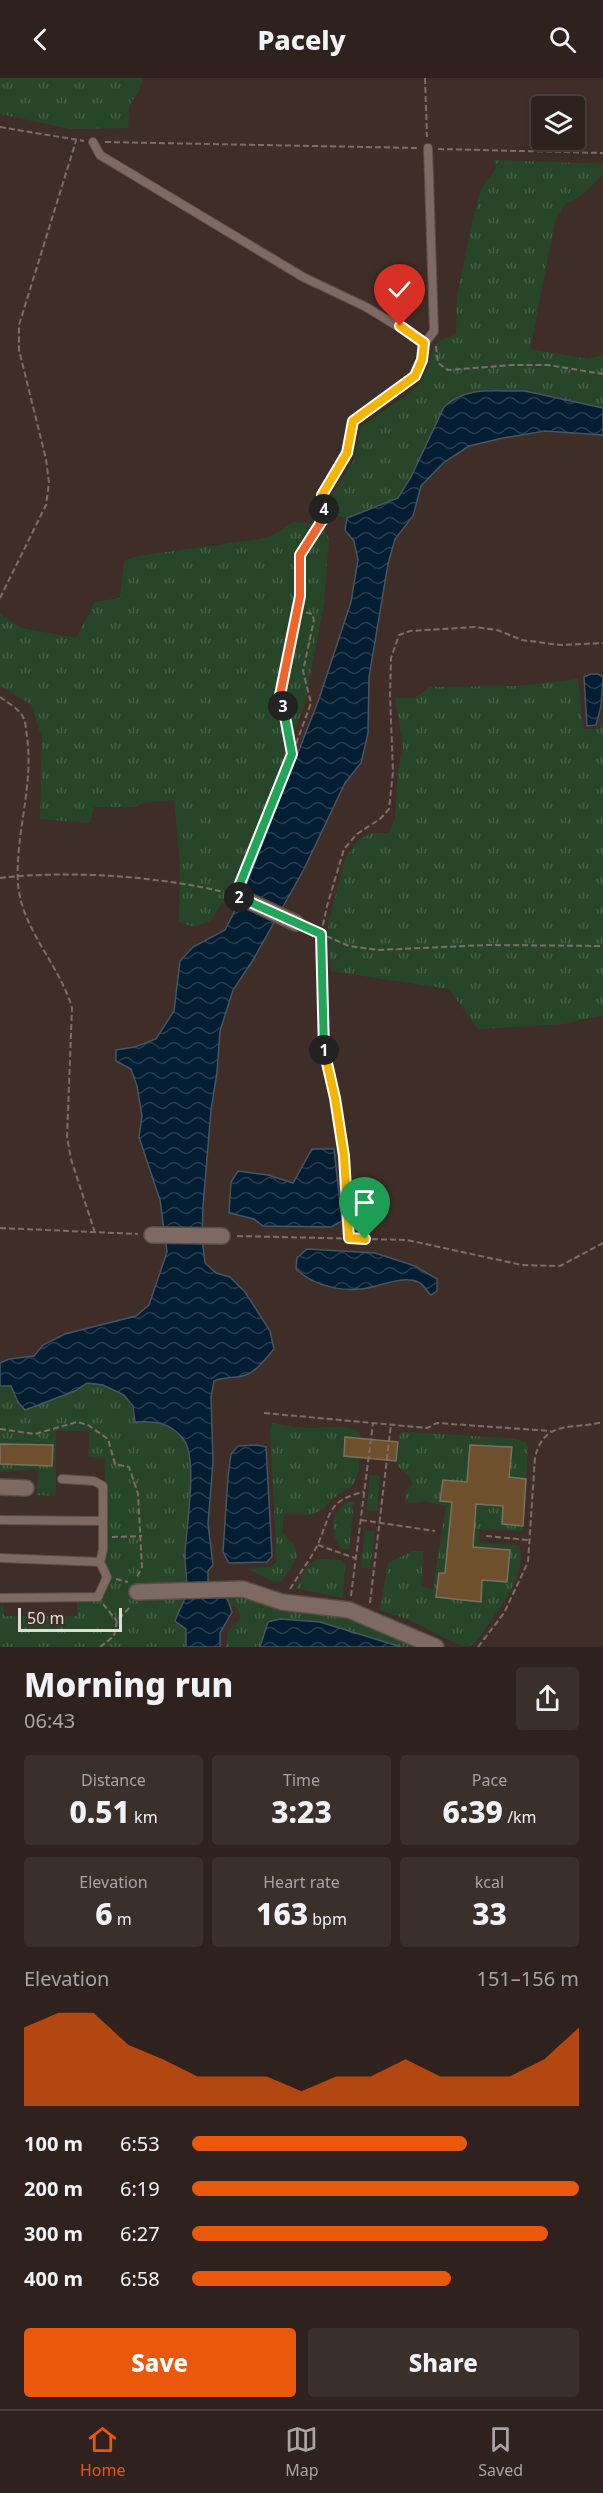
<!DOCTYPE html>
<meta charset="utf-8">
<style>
body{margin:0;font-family:"Noto Sans",sans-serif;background:#3b2f2b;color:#f1f3f6;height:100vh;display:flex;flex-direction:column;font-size:22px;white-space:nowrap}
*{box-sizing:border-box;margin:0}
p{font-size:20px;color:#a7a4a4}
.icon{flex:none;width:33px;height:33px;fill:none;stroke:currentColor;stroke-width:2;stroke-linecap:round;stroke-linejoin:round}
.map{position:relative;height:1569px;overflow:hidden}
.sheet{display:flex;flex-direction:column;background:#2f221e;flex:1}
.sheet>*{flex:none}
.tools{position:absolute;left:531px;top:18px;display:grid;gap:12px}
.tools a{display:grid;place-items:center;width:54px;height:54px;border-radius:6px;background:#2f221e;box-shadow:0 3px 9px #0003,0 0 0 2px #4a3f3c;font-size:30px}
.scale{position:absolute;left:18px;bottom:15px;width:104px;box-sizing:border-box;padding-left:6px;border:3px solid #e5dad6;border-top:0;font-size:16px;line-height:21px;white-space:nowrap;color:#e5dad6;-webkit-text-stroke:4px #3f2e28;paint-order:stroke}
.pin{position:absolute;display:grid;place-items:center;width:51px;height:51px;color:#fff;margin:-62px -26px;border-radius:50% 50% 50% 0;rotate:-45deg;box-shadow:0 0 6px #0007}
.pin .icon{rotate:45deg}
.km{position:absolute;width:30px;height:30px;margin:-15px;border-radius:50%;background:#222;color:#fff;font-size:16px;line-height:30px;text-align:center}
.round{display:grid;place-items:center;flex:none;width:63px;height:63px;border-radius:6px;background:#3b2f2b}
.overview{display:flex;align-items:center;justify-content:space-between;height:102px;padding:0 24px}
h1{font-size:33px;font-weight:800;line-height:45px}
.metrics{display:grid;grid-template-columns:repeat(3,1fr);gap:9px;height:102px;padding:6px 24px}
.metrics div{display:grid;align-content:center;border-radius:6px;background:#3b2f2b;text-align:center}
.metrics b{font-size:30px;font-weight:800}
.metrics small{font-size:16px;font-weight:400}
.metrics p{font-size:16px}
.chart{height:168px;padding:12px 24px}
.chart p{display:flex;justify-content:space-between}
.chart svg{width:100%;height:108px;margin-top:6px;fill:#ea580c;opacity:.7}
.action{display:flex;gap:12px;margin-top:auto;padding:12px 24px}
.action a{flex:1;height:69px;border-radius:6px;background:#ea580c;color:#fff;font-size:24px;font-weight:800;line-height:69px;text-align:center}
.action a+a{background:#3b2f2b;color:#f1f3f6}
ul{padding:0 24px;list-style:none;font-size:20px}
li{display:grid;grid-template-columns:96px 72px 1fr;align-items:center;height:45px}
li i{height:15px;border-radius:8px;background:#ea580c}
header{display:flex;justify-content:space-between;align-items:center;height:78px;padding:0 24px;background:#2f221e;font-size:27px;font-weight:800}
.tab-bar{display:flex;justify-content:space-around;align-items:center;height:84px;border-top:2px solid #4a3f3c;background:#2f221e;font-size:16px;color:#a7a4a4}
.tab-bar a{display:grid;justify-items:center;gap:3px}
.tab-bar .selected{color:#ea580c}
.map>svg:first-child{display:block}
.grass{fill:url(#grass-tufts)}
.water{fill:url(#water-waves);stroke:#475663;stroke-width:1.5}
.building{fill:#6e502c;stroke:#7d7062;stroke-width:1.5}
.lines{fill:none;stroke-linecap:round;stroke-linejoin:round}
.lane-casing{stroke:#5b4d47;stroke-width:10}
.street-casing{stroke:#5b4d47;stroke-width:18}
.path{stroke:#7c6d68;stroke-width:2;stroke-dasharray:6 3;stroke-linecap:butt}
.lane{stroke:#7d6a63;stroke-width:8}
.street{stroke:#7d6a63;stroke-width:15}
.split-1-casing{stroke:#fff;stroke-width:12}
.split-2-casing{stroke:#fff;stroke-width:12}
.split-3-casing{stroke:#fff;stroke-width:12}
.split-4-casing{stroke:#fff;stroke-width:12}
.split-5-casing{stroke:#fff;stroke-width:12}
.split-1{stroke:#f5b400;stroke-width:8}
.split-2{stroke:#22a559;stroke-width:8}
.split-3{stroke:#22a559;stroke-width:8}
.split-4{stroke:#f0652b;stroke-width:8}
.split-5{stroke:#f5b400;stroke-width:8}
</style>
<header><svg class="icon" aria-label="back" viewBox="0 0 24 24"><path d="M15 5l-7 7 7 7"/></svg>Pacely<svg class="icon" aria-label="search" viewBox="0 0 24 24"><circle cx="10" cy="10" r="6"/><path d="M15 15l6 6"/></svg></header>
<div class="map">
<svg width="603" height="1569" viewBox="0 0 603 1569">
<defs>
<pattern id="grass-tufts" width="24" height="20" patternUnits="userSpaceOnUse" patternTransform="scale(1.5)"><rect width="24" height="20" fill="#274629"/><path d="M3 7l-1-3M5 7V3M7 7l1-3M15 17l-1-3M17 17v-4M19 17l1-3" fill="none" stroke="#466047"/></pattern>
<pattern id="water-waves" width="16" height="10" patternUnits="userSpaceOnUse" patternTransform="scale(1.5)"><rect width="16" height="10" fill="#031d32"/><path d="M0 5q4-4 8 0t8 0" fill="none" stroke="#283d4f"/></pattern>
</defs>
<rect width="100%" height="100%" fill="#3f2e28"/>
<path class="grass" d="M 0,0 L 143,0 L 139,13 L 129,28 L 128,50 L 71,51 L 0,36 Z
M 494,82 L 603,86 L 603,96 L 581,118 L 565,126 L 555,143 L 530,271 L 588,281 L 603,277 L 603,330 L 549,317 L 476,313 L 459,317 L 444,329 L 411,399 L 398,420 L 347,440 L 332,436 L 330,419 L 354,382 L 361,349 C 372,341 418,311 422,303 C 435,281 423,265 456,257 L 457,218 L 471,149 L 481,111 L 496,90 Z
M 294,444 L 321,447 L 329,461 L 324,525 L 304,628 L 234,808 L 210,843 L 194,849 L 179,844 L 180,785 L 174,722 L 144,724 L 136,729 L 94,729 L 90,745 L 40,741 L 42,660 L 31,626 L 0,608 L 0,536 L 21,550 L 76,560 L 95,524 L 120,520 L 124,483 L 138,478 L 267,460 Z
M 578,601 L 583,651 L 600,651 L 603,633 L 603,937 L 564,946 L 478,951 L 449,911 L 331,893 L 328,848 L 345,781 L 359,761 L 372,755 L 389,755 L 395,741 L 398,692 L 403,669 L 395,620 L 415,620 L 430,609 L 519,608 Z
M 87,1305 C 115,1308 131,1314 135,1344 C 154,1343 179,1345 186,1366 C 198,1397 187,1444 185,1476 C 184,1507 190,1539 186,1569 L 0,1569 L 0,1528 L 3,1525 L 4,1538 L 77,1538 L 77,1522 L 103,1522 L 105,1380 L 89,1379 L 89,1353 L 56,1353 L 56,1418 L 37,1417 L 38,1391 L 0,1394 L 0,1308 L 11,1308 L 18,1324 L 75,1313 Z
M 272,1345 C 284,1347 297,1350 310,1350 C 326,1351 347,1344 360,1356 L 359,1392 L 354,1406 L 331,1422 L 323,1431 L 311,1437 L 284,1435 L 282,1455 L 294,1466 L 297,1479 L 282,1503 L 274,1504 L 248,1491 L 271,1489 L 277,1484 L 270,1353 Z
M 408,1354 L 517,1361 L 526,1365 L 528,1369 L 523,1451 L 519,1453 L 479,1451 L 479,1465 L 519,1467 C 530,1497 491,1541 475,1565 L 468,1568 L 459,1567 L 407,1541 L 380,1532 L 388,1485 L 413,1473 L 423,1473 L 421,1509 L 433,1511 L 446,1428 L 426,1423 L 412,1425 L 405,1423 L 405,1414 L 412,1407 L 410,1398 L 397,1388 L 400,1355 Z
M 370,1397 L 380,1398 L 377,1433 L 367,1432 Z
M 349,1423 L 354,1424 L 349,1471 L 342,1471 C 329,1455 330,1434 349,1423 Z
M 365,1452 L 375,1453 L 370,1491 L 361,1489 Z
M 318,1481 L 342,1482 L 345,1486 L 343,1520 L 296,1510 L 308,1488 Z
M 248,1514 L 350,1539 L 429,1569 L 226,1569 L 228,1553 L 241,1540 L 237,1530 L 230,1527 L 232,1517 Z"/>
<path class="water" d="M 525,313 L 603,330 L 603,357 L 545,353 L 503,360 L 469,368 L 443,385 L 421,408 L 413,438 L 395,461 L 388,486 L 369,599 L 368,655 L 361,685 L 345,705 L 304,791 L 253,882 L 233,912 L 220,953 L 217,994 L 211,1032 L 203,1128 L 202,1160 L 205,1185 L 216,1195 L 230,1199 L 245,1214 L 270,1253 L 274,1271 C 263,1283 255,1297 238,1299 C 229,1300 223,1299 214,1303 L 211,1319 L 213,1384 L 208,1446 L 213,1487 L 208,1493 L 208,1516 L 226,1517 L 232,1534 L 220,1555 L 220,1569 L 186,1569 L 186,1551 L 175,1543 C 178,1533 186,1522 187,1513 C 187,1501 185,1488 185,1476 C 186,1451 198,1381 184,1362 C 171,1344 155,1343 135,1344 L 133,1328 L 124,1317 L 103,1307 L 87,1305 L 75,1313 L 25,1332 L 18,1324 L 11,1308 L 0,1308 L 0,1285 L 9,1281 L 34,1278 L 43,1267 L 65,1256 L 136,1238 L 149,1227 L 167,1174 L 160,1122 L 139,1059 L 142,1038 L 137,1008 L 131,991 L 116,983 L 116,972 L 135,969 L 156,961 L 174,933 L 180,883 L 193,869 L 225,852 L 239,825 L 319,621 L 351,524 L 358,482 L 354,463 L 345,452 L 347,440 L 398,420 L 411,399 L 444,329 C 467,307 496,314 525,313 Z
M 591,596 L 598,596 L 603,599 L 601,628 L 596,647 L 587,648 L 584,599 Z
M 312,1071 L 334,1071 L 342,1143 L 331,1149 L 263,1148 L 254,1141 L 229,1135 L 231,1104 L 238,1093 L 268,1097 L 293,1105 Z
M 307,1171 L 375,1175 L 415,1188 L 437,1201 L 437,1213 L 431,1217 C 426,1213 424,1206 418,1204 C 407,1198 387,1205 376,1208 C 349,1216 316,1210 296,1191 L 297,1180 Z
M 257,1367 L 266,1369 L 272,1478 L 267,1484 L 229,1485 L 223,1474 L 228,1399 L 231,1376 L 238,1368 Z
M 280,1541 L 320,1544 L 401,1569 L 260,1569 L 268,1544 Z"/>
<path class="building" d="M 345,1359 L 398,1364 L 396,1383 L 344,1378 Z
M 0,1366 L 53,1367 L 52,1388 L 0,1386 Z
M 470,1367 L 512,1369 L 509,1399 L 526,1401 L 523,1448 L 502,1446 L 503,1428 L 476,1426 L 473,1469 L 510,1472 L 507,1504 L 482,1502 L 481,1524 L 436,1519 L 439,1495 L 445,1495 L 452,1424 L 440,1423 L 443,1402 L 467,1404 Z"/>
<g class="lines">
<defs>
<path id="lane" d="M 93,64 L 100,77 L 303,199 L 366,229 L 425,265 L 434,253 L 428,70
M 0,1442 L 101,1443
M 0,1480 L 100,1484
M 0,1520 L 98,1519 L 107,1499 L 100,1484 L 103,1472 L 103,1408 L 94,1403 L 62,1401"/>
<path id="street" d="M 238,818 L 296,845
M 152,1157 L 222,1158
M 0,1409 L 26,1410
M 137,1514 L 243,1511 L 282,1524 L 349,1532 L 436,1569"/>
</defs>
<use href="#lane" class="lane-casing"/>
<use href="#street" class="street-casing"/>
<path class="path" d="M 425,0 L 427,59
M 0,49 L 84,63
M 105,64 L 417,70
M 438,71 L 603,75
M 436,268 L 438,285 L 448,292 L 513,287 L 548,287 L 603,296
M 0,520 L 46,427 L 49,405 L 46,381 L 19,272 L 19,247 L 76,63
M 0,619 C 8,625 20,631 24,641 C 26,646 26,653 27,659 C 34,708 15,756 18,805 C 21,851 60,887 72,930 L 67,1059 L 71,1081 L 95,1155
M 293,674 L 311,625 L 303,593 L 314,542 L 312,536 L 297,532
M 0,800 C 68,792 157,798 224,814
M 241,804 L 292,676 L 280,617 L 300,518 L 300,477 L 325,438 L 322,417 L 347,375 L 353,343 L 415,298 L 423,276
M 310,851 L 349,868 L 378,872 L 486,867 L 603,868
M 0,1150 L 138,1156
M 237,1158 L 407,1162 L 522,1187 L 560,1188 L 603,1165
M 349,1160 L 344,1078 L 322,963 L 321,856 L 327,828 L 344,771 L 357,756 L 380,741 L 389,731 L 393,694 L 390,617 L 391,580 L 399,557 L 410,553 L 475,549 L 497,552 L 522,562 L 560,567 L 603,565
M 264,1335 L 427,1350 L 437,1345 L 551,1353
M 0,1351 L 35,1356 L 77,1344 L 88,1347 L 108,1361 L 115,1386 L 129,1389 L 138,1416 L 142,1489 L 137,1499
M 361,1442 L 435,1453
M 486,1458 L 528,1462
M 112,1459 L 142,1458
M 318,1467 L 355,1480
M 116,1501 L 128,1504
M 290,1511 C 299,1496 311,1481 318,1466 C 331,1436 327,1422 364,1414
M 351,1518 L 373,1345
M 370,1525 L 391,1346
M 103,1526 L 117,1543
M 100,1569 L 114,1558 L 117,1543 L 131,1528
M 478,1569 L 504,1535 L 528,1484 L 535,1379 C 545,1341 571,1352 603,1344"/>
<use href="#lane" class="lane"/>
<use href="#street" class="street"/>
</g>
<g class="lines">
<defs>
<path id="split-1" d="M 324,972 L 335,1020 L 344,1078 L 349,1160 L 365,1161"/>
<path id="split-2" d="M 239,819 L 321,856 L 324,972"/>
<path id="split-3" d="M 239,819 L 235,818 L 292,676 L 283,628"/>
<path id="split-4" d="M 283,628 L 280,617 L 300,518 L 300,477 L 325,438 L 324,431"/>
<path id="split-5" d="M 324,431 L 322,417 L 347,375 L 353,343 L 415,298 L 422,282 L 424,265 L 400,248"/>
</defs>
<use href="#split-1" class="split-1-casing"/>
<use href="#split-2" class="split-2-casing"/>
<use href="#split-3" class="split-3-casing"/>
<use href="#split-4" class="split-4-casing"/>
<use href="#split-5" class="split-5-casing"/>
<use href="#split-1" class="split-1"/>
<use href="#split-2" class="split-2"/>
<use href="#split-3" class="split-3"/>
<use href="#split-4" class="split-4"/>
<use href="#split-5" class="split-5"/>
</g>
</svg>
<div class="tools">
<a><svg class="icon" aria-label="layers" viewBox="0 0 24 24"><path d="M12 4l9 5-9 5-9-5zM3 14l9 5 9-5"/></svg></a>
</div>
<div class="scale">50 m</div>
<div class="pin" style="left:365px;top:1161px;background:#1e9e55"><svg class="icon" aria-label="arrive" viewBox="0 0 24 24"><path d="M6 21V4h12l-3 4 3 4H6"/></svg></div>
<div class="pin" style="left:400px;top:248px;background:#d93025"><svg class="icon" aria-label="check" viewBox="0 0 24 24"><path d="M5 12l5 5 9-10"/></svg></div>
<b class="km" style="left:324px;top:972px">1</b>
<b class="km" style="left:239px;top:819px">2</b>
<b class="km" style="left:283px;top:628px">3</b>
<b class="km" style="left:324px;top:431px">4</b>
</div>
<section class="sheet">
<div class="overview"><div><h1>Morning run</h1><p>06:43</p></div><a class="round"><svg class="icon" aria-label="share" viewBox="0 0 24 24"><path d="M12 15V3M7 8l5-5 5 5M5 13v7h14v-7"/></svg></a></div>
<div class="metrics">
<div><p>Distance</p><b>0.51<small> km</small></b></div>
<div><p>Time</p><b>3:23</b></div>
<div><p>Pace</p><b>6:39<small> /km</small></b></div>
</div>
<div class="metrics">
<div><p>Elevation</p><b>6<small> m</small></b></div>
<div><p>Heart rate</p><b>163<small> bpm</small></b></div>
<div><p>kcal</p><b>33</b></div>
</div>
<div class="chart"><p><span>Elevation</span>151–156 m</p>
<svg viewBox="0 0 160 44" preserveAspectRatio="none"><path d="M0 44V12L10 6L20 6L30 19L40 25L50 32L60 32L70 32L80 38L90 32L100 32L110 25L120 32L130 32L140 32L150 25L160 12V44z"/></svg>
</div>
<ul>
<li><b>100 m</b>6:53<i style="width:71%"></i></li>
<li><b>200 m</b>6:19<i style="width:100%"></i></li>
<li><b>300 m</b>6:27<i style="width:92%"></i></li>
<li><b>400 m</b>6:58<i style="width:67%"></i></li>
</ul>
<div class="action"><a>Save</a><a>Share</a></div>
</section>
<nav class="tab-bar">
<a class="selected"><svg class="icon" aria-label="home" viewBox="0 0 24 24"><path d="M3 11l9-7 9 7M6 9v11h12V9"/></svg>Home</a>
<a><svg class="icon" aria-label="map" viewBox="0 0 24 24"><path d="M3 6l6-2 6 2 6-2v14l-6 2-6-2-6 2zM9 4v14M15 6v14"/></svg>Map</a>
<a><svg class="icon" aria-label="saved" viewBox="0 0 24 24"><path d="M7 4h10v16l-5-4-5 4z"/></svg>Saved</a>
</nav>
